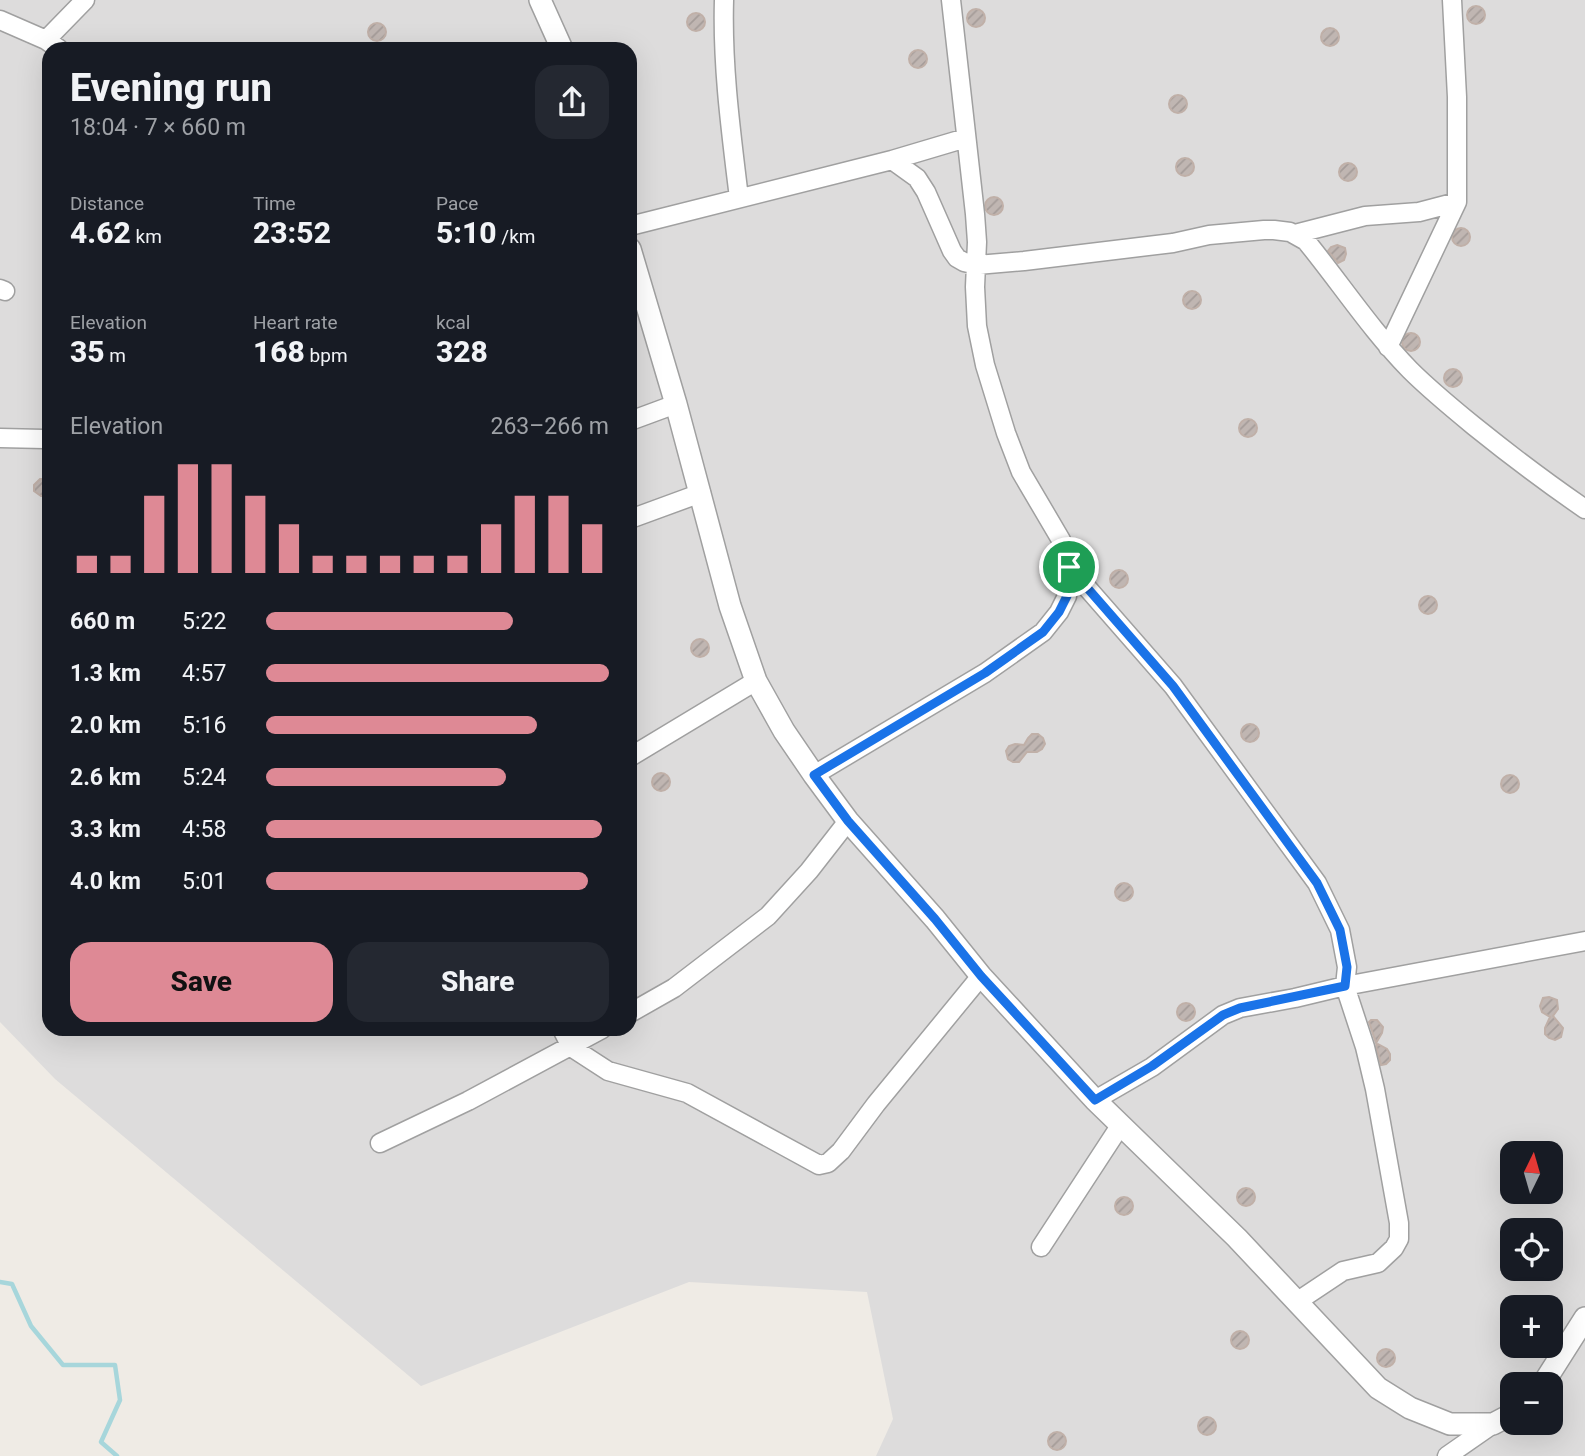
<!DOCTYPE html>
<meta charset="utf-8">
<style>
body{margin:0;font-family:Roboto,sans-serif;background:#242831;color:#f1f3f6;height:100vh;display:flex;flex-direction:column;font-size:26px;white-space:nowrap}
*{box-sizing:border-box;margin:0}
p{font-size:23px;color:#9ea1a6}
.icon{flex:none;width:38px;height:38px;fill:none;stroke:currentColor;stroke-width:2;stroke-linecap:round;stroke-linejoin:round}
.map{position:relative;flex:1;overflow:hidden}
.drawer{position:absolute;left:42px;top:42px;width:595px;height:994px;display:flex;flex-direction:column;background:#171b24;border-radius:21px;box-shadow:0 7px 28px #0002}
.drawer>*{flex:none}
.needle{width:46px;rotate:5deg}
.fabs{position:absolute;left:1500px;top:1141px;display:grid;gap:14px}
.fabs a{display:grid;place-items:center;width:63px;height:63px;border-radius:14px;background:#171b24;box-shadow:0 7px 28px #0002;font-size:35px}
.pin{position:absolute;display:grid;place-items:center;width:60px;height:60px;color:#fff;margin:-30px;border:4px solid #fff;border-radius:50%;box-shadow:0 2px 7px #0007}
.round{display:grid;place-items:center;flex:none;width:74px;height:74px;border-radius:21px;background:#242831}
.head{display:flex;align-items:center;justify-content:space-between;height:119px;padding:0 28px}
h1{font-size:38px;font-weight:800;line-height:52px}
.metrics{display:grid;grid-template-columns:repeat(3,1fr);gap:10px;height:119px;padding:7px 28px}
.metrics div{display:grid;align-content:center}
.metrics b{font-size:30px;font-weight:800}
.metrics small{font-size:19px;font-weight:400}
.metrics p{font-size:19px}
.chart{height:196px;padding:14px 28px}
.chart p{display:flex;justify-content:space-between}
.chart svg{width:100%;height:126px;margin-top:7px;stroke:#de8995;stroke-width:6}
.action{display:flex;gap:14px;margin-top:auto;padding:14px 28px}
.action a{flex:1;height:80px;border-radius:21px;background:#de8995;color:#111;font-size:28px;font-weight:800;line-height:80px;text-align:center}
.action a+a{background:#242831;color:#f1f3f6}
ul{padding:0 28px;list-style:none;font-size:23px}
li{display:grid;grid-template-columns:112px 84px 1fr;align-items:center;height:52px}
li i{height:18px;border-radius:9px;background:#de8995}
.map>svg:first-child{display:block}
.residential{fill:#dddcdc;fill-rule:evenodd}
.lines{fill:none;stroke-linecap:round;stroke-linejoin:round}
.stream{stroke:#a7d6db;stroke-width:4.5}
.building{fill:url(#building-hatch);stroke:#c0b0a8;stroke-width:2}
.minor-casing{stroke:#a0a0a0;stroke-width:21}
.tertiary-casing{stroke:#a0a0a0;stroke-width:24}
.minor{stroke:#fff;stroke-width:18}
.tertiary{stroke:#fff;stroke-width:21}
.route-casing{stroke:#fff;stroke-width:14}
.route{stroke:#1a73e8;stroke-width:9}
</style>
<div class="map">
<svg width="1585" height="1456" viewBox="0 0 1585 1456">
<defs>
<pattern id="building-hatch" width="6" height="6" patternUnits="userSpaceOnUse" patternTransform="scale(1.75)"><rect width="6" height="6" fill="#c0b6b2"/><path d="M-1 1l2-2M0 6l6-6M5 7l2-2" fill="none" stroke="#a59c99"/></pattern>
</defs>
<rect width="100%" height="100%" fill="#efebe5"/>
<path class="residential" d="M 0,0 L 1585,0 L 1585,1456 L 876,1456 L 893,1419 L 867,1292 L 689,1282 L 421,1386 L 55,1079 L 0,1022 ZM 49,49 L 630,49 L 630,1029 L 49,1029 ZM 1512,1153 L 1550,1153 L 1550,1192 L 1512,1192 ZM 1512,1230 L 1550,1230 L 1550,1269 L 1512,1269 ZM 1512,1307 L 1550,1307 L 1550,1346 L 1512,1346 ZM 1512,1384 L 1550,1384 L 1550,1423 L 1512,1423 Z"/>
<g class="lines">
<path class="stream" d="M 0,1282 L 12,1284 L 31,1326 L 63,1365 L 115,1365 L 120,1400 L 101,1442 L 117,1456"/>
</g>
<path class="building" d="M1467 15a9 9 0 1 1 18 0a9 9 0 1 1-18 0Z
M967 18a9 9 0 1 1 18 0a9 9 0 1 1-18 0Z
M687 22a9 9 0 1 1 18 0a9 9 0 1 1-18 0Z
M368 32a9 9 0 1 1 18 0a9 9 0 1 1-18 0Z
M1321 37a9 9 0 1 1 18 0a9 9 0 1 1-18 0Z
M909 59a9 9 0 1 1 18 0a9 9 0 1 1-18 0Z
M1169 104a9 9 0 1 1 18 0a9 9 0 1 1-18 0Z
M1176 167a9 9 0 1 1 18 0a9 9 0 1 1-18 0Z
M1339 172a9 9 0 1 1 18 0a9 9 0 1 1-18 0Z
M985 206a9 9 0 1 1 18 0a9 9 0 1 1-18 0Z
M1452 237a9 9 0 1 1 18 0a9 9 0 1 1-18 0Z
M 1337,245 L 1345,248 L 1346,254 L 1344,260 L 1338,263 L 1328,251 L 1331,247 Z
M1183 300a9 9 0 1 1 18 0a9 9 0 1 1-18 0Z
M1402 342a9 9 0 1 1 18 0a9 9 0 1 1-18 0Z
M1444 378a9 9 0 1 1 18 0a9 9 0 1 1-18 0Z
M1239 428a9 9 0 1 1 18 0a9 9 0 1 1-18 0Z
M 40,479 L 49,479 L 49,496 L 41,496 L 34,491 L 34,485 Z
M1110 579a9 9 0 1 1 18 0a9 9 0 1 1-18 0Z
M1419 605a9 9 0 1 1 18 0a9 9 0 1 1-18 0Z
M691 648a9 9 0 1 1 18 0a9 9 0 1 1-18 0Z
M1241 733a9 9 0 1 1 18 0a9 9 0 1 1-18 0Z
M 1032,734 L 1038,734 L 1043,738 L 1045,744 L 1042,749 L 1037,752 L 1027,752 L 1019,762 L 1013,762 L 1008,759 L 1006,751 L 1009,746 L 1015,744 L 1024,745 L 1028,738 Z
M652 782a9 9 0 1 1 18 0a9 9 0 1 1-18 0Z
M1501 784a9 9 0 1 1 18 0a9 9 0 1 1-18 0Z
M1115 892a9 9 0 1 1 18 0a9 9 0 1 1-18 0Z
M 1549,997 L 1557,1000 L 1558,1009 L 1553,1016 L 1563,1028 L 1561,1037 L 1555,1040 L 1549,1038 L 1545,1034 L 1545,1028 L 1550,1017 L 1542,1012 L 1540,1006 L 1543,998 Z
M1177 1012a9 9 0 1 1 18 0a9 9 0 1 1-18 0Z
M 1371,1020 L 1377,1020 L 1383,1027 L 1382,1033 L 1376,1043 L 1369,1022 Z
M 1378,1044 L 1387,1049 L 1390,1054 L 1390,1060 L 1386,1064 L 1381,1065 L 1376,1046 Z
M1237 1197a9 9 0 1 1 18 0a9 9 0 1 1-18 0Z
M1115 1206a9 9 0 1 1 18 0a9 9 0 1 1-18 0Z
M1231 1340a9 9 0 1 1 18 0a9 9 0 1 1-18 0Z
M1377 1358a9 9 0 1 1 18 0a9 9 0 1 1-18 0Z
M1198 1426a9 9 0 1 1 18 0a9 9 0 1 1-18 0Z
M1048 1441a9 9 0 1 1 18 0a9 9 0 1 1-18 0Z"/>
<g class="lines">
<defs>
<path id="minor" d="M 724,0 C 722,66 731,132 739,198
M 0,20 L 46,40 L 59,49
M 46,40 L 85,0
M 892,160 L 917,178 L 926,192 L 952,251 L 957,258 L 964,262 L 977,265 L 1024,261 L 1173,243 L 1209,235 L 1264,230 L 1274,230 L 1290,232 L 1306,241 C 1341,284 1371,330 1410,370 C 1430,390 1452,408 1474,426 C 1510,455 1547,483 1585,509
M 630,226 L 892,160 L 966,138
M 1295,234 L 1365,216 L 1419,212 L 1457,202
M 0,289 L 5,291
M 1388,347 L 1457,202 L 1457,97 L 1452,0
M 630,421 L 676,404
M 0,438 L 44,439 L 49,440
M 630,519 L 701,493
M 1069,567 L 1173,686 L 1317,883 L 1340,930 L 1347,967 L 1345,986 L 1365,1047 L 1375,1089 L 1399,1223 L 1399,1239 L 1394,1248 L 1378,1263 L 1343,1271 L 1298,1301
M 630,757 L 756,681
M 814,775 L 985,673 L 1043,632 L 1059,612 L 1067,596 L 1069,567 L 1061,540 L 1021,472 L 1006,433 L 985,365 L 977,326 L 975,287 L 977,242 L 975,214 L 951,0
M 630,1013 L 674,988 L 768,916 L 809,871 L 848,821
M 562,1029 L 571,1047 L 608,1071 L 687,1093 L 819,1165 L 828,1163 L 841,1151 L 876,1104 L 981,976
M 1095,1100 L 1152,1067 L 1223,1015 L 1240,1008 L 1295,998 L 1345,986 L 1585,941
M 380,1143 L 468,1101 L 602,1029
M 1041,1247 L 1120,1126
M 1447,1456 L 1493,1424"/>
<path id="tertiary" d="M 540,0 L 562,49
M 630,249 L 676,404 L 730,606 L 756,681 L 784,731 L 814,775 L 848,821 L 935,919 L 981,976 L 1095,1100 L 1237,1238 L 1378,1388 L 1410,1408 L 1450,1424 L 1493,1424 L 1512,1414
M 1543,1384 L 1585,1318"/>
</defs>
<use href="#minor" class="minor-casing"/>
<use href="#tertiary" class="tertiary-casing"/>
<use href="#minor" class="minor"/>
<use href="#tertiary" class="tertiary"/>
</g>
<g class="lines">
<defs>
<path id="route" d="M 1069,567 L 1173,686 L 1317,883 L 1340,930 L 1347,967 L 1345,986 L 1240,1008 L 1223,1015 L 1152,1066 L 1095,1100 L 981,976 L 935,919 L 848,821 L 814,775 L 985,673 L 1043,632 L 1059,612 L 1067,596 Z"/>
</defs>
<use href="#route" class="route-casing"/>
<use href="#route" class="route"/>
</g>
</svg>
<div class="fabs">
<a><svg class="needle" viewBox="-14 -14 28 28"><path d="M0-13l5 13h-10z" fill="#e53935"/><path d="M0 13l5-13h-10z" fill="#9ea1a6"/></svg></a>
<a><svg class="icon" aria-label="locate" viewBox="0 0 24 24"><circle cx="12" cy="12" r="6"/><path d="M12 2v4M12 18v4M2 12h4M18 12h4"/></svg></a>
<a>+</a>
<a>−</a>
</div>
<div class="pin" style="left:1069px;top:567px;background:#1e9e55"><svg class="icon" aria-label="arrive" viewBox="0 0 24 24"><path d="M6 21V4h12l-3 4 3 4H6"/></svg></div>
<section class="drawer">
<div class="head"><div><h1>Evening run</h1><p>18:04 · 7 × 660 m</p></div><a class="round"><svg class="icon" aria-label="share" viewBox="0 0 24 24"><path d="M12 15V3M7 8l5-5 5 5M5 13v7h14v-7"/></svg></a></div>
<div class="metrics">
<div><p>Distance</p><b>4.62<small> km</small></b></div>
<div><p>Time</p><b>23:52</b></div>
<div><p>Pace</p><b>5:10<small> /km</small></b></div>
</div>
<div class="metrics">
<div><p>Elevation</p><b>35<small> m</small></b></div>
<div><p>Heart rate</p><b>168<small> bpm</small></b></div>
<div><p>kcal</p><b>328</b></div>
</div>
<div class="chart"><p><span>Elevation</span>263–266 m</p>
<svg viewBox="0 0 160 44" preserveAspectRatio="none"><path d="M5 44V38M15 44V38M25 44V17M35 44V6M45 44V6M55 44V17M65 44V27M75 44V38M85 44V38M95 44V38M105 44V38M115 44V38M125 44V27M135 44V17M145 44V17M155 44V27"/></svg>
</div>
<ul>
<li><b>660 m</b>5:22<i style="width:72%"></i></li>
<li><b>1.3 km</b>4:57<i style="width:100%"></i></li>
<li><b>2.0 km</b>5:16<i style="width:79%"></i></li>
<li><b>2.6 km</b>5:24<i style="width:70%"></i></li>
<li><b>3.3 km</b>4:58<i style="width:98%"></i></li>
<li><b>4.0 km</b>5:01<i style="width:94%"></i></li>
</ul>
<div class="action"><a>Save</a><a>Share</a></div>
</section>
</div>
